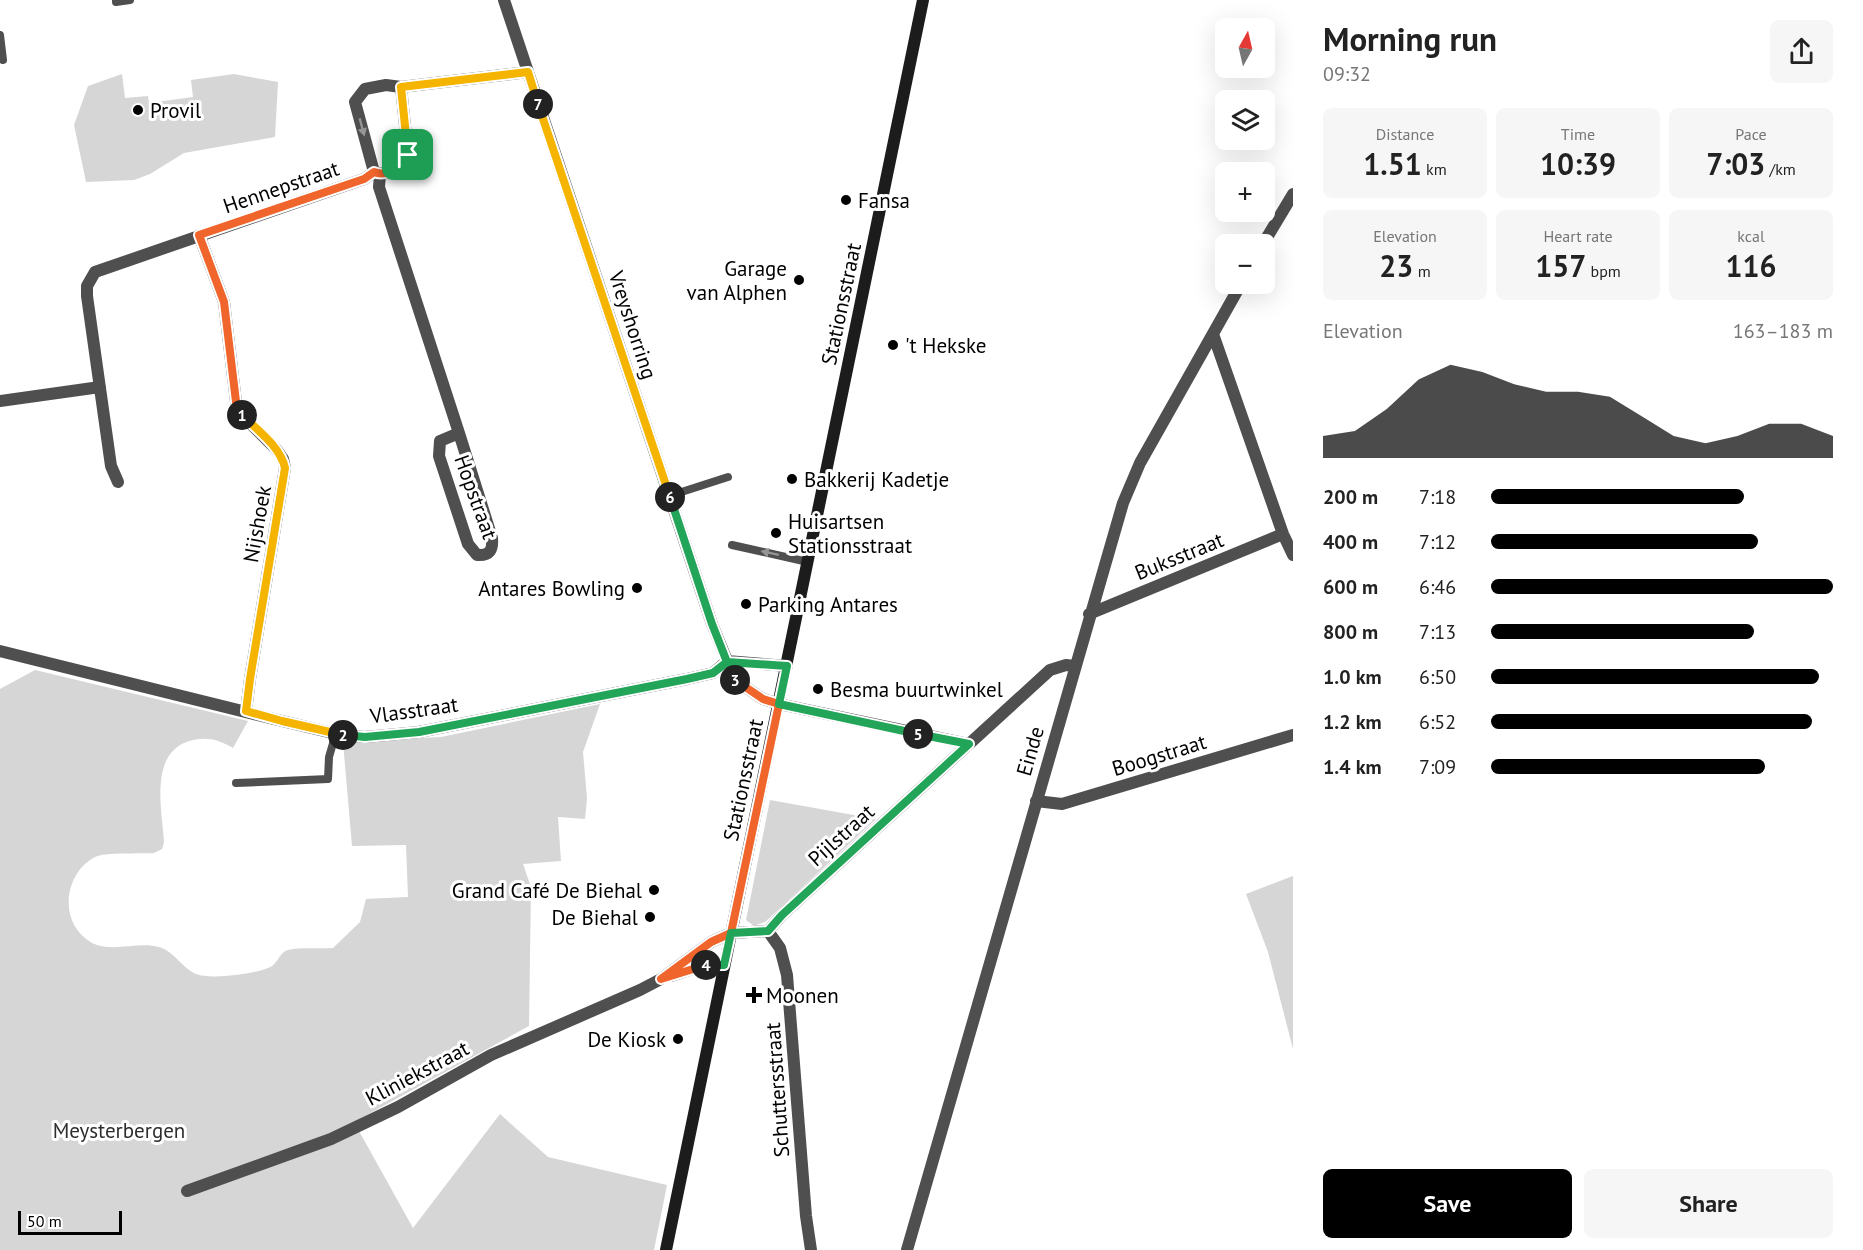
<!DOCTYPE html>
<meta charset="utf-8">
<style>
body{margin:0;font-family:"PT Sans",sans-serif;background:#f6f6f6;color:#222;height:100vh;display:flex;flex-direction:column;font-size:22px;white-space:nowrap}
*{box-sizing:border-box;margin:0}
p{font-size:20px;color:#767676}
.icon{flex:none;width:33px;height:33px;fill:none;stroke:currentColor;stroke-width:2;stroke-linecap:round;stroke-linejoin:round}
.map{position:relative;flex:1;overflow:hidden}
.side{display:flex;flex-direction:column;background:#fff;width:570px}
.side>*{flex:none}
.needle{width:39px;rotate:8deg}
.fabs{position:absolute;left:1215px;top:18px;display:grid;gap:12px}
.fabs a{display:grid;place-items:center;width:60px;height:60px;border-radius:9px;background:#fff;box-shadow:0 6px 24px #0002;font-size:30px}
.scale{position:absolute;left:18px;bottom:15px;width:104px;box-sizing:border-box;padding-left:6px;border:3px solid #000;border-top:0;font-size:16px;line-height:21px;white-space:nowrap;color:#000;-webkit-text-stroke:4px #fff;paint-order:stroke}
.pin{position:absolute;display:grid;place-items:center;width:51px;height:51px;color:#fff;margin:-26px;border-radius:12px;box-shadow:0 3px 9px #0006}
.km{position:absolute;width:30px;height:30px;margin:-15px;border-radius:50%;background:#222;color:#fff;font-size:16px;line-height:30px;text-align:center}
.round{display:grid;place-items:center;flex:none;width:63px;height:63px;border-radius:9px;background:#f6f6f6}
.overview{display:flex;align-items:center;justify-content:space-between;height:102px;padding:0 30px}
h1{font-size:33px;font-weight:700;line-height:45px}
.figures{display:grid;grid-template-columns:repeat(3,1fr);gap:9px;height:102px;padding:6px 30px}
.figures div{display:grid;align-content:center;border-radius:9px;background:#f6f6f6;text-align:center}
.figures b{font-size:30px;font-weight:700}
.figures small{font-size:16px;font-weight:400}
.figures p{font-size:16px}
.chart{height:168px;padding:12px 30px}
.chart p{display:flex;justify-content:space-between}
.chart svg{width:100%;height:108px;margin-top:6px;fill:#000;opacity:.7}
.primary-button{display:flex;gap:12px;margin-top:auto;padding:12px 30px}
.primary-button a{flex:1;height:69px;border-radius:9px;background:#000;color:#fff;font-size:24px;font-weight:700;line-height:69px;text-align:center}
.primary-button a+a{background:#f6f6f6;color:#222}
ul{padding:0 30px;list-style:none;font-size:20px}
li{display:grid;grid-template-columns:96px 72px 1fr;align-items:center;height:45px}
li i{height:15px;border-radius:8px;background:#000}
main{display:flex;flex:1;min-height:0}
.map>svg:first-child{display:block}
.green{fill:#d6d6d6}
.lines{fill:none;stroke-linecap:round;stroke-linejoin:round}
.lane{stroke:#4f4f4f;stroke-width:8}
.street{stroke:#4f4f4f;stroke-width:12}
.secondary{stroke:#1c1c1c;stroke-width:12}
.oneway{fill:#959595}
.split-1-casing{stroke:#fff;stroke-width:12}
.split-2-casing{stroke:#fff;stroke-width:12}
.split-3-casing{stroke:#fff;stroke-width:12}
.split-4-casing{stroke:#fff;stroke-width:12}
.split-5-casing{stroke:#fff;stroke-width:12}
.split-6-casing{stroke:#fff;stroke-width:12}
.split-7-casing{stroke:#fff;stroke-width:12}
.split-8-casing{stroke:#fff;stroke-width:12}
.split-1{stroke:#f0652b;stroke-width:8}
.split-2{stroke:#f5b400;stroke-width:8}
.split-3{stroke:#22a559;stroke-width:8}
.split-4{stroke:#f0652b;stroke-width:8}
.split-5{stroke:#22a559;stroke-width:8}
.split-6{stroke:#22a559;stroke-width:8}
.split-7{stroke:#f5b400;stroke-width:8}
.split-8{stroke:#f5b400;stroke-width:8}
.poi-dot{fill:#000;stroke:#fff;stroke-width:2}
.labels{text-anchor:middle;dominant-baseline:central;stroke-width:6;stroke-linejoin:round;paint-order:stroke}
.poi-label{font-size:21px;fill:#000;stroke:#fff;text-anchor:start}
.street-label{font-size:21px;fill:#000;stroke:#fff}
.park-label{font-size:21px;fill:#2d2d2d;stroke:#fff}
</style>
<main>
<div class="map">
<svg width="1293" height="1250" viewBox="0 0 1293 1250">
<rect width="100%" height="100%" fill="#fff"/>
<path class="green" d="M 122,74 L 125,98 L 148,96 L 149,103 L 193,97 L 191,80 L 234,74 L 278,82 L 275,137 L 184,153 L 150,174 L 134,180 L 86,182 L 74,125 L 88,86 Z
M 35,670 L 248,721 L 233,748 C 219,740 208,737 193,740 C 148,750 162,809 164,842 L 162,849 L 154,853 C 141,854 104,852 95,857 C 63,874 58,924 92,943 C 112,953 138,941 159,947 C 175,952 182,968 196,974 C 210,980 259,974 272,966 C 278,962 280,952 288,950 C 301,947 319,949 333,948 L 360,922 L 366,899 L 408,897 L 406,845 L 352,846 L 343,742 L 441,737 L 600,704 L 583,752 L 587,798 L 585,819 L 558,817 L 561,861 L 523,864 L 531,887 L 529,1026 L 354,1122 L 413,1228 L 500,1114 L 548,1157 L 667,1185 L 654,1250 L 0,1250 L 0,689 Z
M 770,800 L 876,819 L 765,922 L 754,926 L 746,920 Z
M 1293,876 L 1293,1049 L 1268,952 L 1246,894 Z"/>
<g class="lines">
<path class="lane" d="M 116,0 L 116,2 L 130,0
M 0,35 L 3,60
M 669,496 L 728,477
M 732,545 L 808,562
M 236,783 L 328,779 L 329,757 L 336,733"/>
<path class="street" d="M 504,0 L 712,624 L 735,680 L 763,699 L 779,704 L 969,744
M 401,87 L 408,155 C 404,168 386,176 374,172 L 355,102 L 365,89 L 386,85 L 401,87 L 528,72
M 380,174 L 379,187 L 459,433 L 492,538 C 493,550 490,556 477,555 L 468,544 L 439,456 L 440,441 L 459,433
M 199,235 L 224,302 L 237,410 L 276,449 L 283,459 L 285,468 L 250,679 L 246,711
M 1263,244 L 1293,194
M 1213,334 L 1283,534 L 1293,555
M 0,401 L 100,387
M 118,482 L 111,466 L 87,296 L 87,286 L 95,272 L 364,179 L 374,172
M 1089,614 L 1283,534
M 0,651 L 282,721 L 341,735 L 365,737 L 419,732 L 687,679 L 713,673 L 727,661
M 727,661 L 787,666
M 1036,801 L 1062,804 L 1293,735
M 768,931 L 780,948 L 787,975 L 806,1216 L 811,1250
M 671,976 L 701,966 L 724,965
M 187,1191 L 331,1139 L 398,1107 L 491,1055 L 640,990 L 661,979 L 711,942 L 731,933 L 768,931 L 782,915 L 1050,670 L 1066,665 L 1074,666
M 907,1250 L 1123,503 L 1140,463 L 1241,284"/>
<path class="secondary" d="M 666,1250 L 923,0"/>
</g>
<defs><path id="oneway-solid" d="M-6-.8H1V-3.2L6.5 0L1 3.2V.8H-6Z" transform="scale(1.5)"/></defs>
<g class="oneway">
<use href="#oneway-solid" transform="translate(362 127) rotate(75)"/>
<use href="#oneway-solid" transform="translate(770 553) rotate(-168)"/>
</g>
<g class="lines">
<defs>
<path id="split-1" d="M 242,415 L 237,410 L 224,302 L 199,235 L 364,179 L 374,172 C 386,177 396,168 406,162 L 408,155"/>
<path id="split-2" d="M 242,415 C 257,430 280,446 285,468 L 250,679 L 246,711 L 282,721 L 343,735"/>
<path id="split-3" d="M 343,735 L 365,737 L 419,732 L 687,679 L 713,673 L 727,662 L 735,680"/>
<path id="split-4" d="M 706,965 L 661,979 L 711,942 L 731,933 L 779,704 L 763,699 L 735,680"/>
<path id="split-5" d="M 706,965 L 724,965 L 731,933 L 768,931 L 782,915 L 969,744 L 918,734"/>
<path id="split-6" d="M 670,497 L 712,624 L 727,662 L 787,666 L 779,704 L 918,734"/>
<path id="split-7" d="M 538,104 L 670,497"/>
<path id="split-8" d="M 408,155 L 401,87 L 528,72 L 538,104"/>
</defs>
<use href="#split-1" class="split-1-casing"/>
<use href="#split-2" class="split-2-casing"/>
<use href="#split-3" class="split-3-casing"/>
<use href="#split-4" class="split-4-casing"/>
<use href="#split-5" class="split-5-casing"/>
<use href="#split-6" class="split-6-casing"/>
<use href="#split-7" class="split-7-casing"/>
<use href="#split-8" class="split-8-casing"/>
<use href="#split-1" class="split-1"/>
<use href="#split-2" class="split-2"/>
<use href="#split-3" class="split-3"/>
<use href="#split-4" class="split-4"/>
<use href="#split-5" class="split-5"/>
<use href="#split-6" class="split-6"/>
<use href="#split-7" class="split-7"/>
<use href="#split-8" class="split-8"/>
</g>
<g class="poi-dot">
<circle cx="138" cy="110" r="6"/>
<circle cx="846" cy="200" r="6"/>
<circle cx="799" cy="280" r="6"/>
<circle cx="893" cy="345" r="6"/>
<circle cx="792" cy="479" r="6"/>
<circle cx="776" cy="533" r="6"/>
<circle cx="637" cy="588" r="6"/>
<circle cx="746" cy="604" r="6"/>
<circle cx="818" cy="689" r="6"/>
<circle cx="654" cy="890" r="6"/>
<circle cx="650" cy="917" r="6"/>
<path d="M751 986h6v6h6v6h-6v6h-6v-6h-6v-6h6z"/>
<circle cx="678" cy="1039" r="6"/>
</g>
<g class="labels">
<g class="poi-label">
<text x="150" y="110">Provil</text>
<text x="858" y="200">Fansa</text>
<text x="787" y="268" text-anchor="end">Garage<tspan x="787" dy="24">van Alphen</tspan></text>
<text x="905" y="345">'t Hekske</text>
<text x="804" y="479">Bakkerij Kadetje</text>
<text x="788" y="521">Huisartsen<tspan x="788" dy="24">Stationsstraat</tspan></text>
<text x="625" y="588" text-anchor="end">Antares Bowling</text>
<text x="758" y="604">Parking Antares</text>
<text x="830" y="689">Besma buurtwinkel</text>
<text x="642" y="890" text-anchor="end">Grand Café De Biehal</text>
<text x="638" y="917" text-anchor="end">De Biehal</text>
<text x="766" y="995">Moonen</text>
<text x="666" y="1039" text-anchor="end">De Kiosk</text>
</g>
<g class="street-label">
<text transform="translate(281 187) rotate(-19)">Hennepstraat</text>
<text transform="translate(841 304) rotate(-78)">Stationsstraat</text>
<text transform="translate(633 325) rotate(72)">Vreyshorring</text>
<text transform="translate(476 497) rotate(70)">Hopstraat</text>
<text transform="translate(257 524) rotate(-80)">Nijshoek</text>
<text transform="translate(1179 556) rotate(-22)">Buksstraat</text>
<text transform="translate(414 710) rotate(-8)">Vlasstraat</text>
<text transform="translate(1030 751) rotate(-74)">Einde</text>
<text transform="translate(1159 755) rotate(-17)">Boogstraat</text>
<text transform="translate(743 780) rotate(-78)">Stationsstraat</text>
<text transform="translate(841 835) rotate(-42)">Pijlstraat</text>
<text transform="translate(417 1073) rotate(-28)">Kliniekstraat</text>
<text transform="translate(777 1090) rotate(-94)">Schuttersstraat</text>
</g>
<g class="park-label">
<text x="119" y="1130">Meysterbergen</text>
</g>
</g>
</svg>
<div class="fabs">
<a><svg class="needle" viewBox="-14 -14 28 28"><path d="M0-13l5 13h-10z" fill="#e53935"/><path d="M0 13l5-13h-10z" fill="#767676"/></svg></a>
<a><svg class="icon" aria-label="layers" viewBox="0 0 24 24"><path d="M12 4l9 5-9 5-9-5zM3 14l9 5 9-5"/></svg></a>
<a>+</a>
<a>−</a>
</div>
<div class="scale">50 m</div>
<div class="pin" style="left:408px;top:155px;background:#1e9e55"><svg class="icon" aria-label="arrive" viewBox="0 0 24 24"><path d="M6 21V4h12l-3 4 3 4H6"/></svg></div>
<b class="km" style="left:242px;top:415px">1</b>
<b class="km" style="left:343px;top:735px">2</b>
<b class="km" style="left:735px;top:680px">3</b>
<b class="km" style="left:706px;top:965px">4</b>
<b class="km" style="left:918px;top:734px">5</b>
<b class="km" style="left:670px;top:497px">6</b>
<b class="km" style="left:538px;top:104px">7</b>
</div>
<section class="side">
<div class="overview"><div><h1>Morning run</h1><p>09:32</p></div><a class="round"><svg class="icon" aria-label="share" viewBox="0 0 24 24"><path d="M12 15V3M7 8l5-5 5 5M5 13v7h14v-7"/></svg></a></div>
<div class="figures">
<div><p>Distance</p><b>1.51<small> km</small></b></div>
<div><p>Time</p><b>10:39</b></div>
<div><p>Pace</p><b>7:03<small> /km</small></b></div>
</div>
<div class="figures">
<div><p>Elevation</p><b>23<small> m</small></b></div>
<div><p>Heart rate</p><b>157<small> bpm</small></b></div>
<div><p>kcal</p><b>116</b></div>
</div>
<div class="chart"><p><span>Elevation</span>163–183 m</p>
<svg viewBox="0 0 160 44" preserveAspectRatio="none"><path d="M0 44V35L10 33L20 24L30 12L40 6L50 9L60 14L70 17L80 17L90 19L100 27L110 35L120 38L130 35L140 30L150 30L160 35V44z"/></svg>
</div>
<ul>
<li><b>200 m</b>7:18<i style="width:74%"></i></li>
<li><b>400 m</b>7:12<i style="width:78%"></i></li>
<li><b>600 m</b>6:46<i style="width:100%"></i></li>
<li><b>800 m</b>7:13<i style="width:77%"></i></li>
<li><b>1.0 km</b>6:50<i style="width:96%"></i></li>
<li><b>1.2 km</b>6:52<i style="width:94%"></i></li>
<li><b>1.4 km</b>7:09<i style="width:80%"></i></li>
</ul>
<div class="primary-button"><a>Save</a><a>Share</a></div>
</section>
</main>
